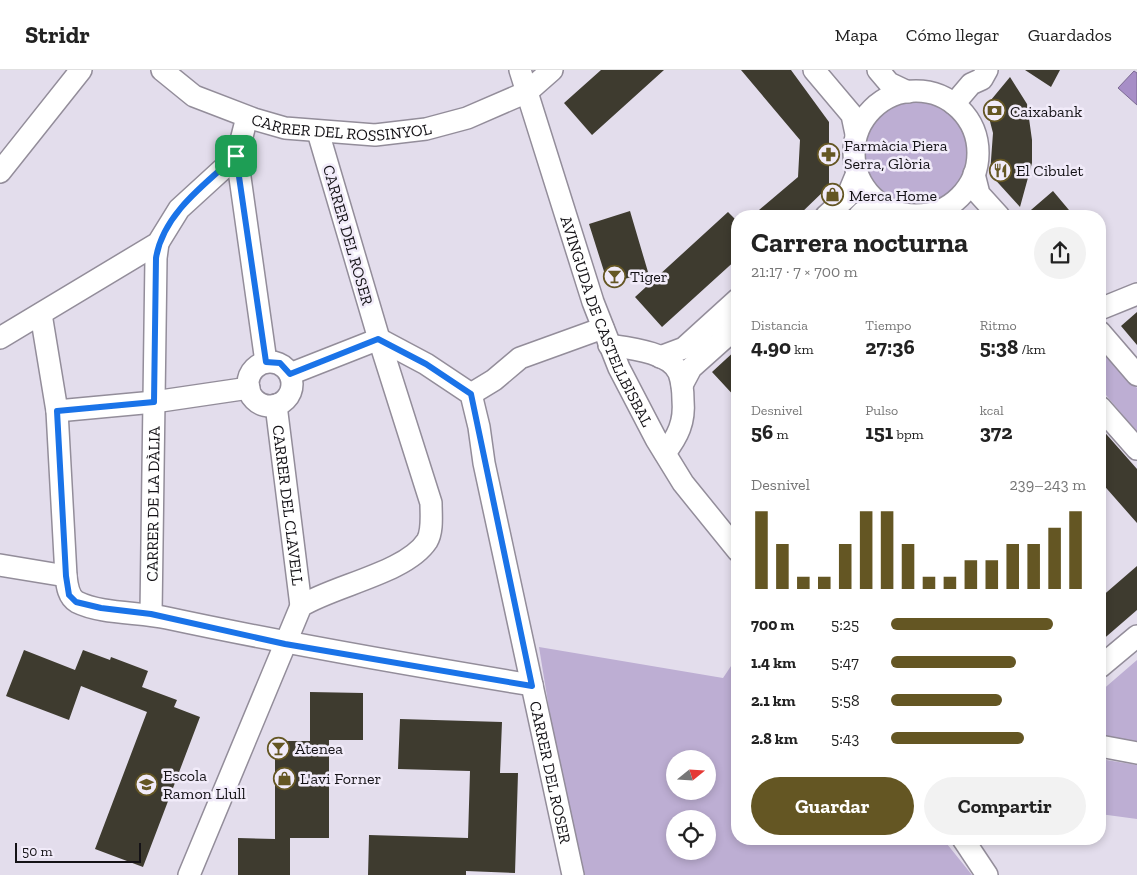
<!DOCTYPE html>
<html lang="es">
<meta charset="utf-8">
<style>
body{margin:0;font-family:"Zilla Slab",serif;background:#f2f2f2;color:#222;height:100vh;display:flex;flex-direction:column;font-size:19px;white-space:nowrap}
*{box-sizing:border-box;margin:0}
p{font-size:16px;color:#767676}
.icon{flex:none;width:28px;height:28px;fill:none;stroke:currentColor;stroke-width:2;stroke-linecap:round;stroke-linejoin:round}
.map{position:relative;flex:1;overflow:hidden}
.sheet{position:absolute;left:731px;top:140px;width:375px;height:635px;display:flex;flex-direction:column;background:#fff;border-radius:20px;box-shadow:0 2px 8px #0003}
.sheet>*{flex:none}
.needle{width:32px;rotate:72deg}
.tools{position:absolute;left:666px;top:680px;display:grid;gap:10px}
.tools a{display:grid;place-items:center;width:50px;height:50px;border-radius:50%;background:#fff;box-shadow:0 2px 8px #0003;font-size:25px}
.scale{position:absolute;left:15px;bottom:12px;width:126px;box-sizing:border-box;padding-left:5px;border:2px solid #141216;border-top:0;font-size:14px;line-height:18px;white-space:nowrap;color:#141216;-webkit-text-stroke:4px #f1ebf9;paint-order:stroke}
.pin{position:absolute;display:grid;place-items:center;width:42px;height:42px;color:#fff;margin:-21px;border-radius:10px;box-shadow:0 2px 8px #0006}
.round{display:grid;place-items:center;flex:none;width:52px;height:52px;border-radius:26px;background:#f2f2f2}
.head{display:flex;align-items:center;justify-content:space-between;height:85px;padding:0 20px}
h1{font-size:28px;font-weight:700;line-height:38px}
.metrics{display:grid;grid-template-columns:repeat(3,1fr);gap:8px;height:85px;padding:5px 20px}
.metrics div{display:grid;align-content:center}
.metrics b{font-size:21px;font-weight:700}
.metrics small{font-size:14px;font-weight:400}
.metrics p{font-size:14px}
.chart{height:140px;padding:10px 20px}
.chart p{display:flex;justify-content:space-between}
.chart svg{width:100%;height:90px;margin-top:5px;stroke:#645623;stroke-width:6}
.primary-button{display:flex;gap:10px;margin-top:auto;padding:10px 20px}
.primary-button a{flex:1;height:58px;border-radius:30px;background:#645623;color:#fff;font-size:20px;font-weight:700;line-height:58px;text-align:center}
.primary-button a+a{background:#f2f2f2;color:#222}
ul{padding:0 20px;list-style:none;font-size:16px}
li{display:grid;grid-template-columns:80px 60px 1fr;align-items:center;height:38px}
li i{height:12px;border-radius:6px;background:#645623}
header{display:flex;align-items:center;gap:30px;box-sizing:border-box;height:70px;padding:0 25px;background:#fff;border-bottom:1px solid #e0e0e0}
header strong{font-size:24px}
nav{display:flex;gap:28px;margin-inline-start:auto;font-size:18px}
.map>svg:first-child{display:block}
.green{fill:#bdaed3;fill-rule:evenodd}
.water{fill:#a78ec7;stroke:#7b6992}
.building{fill:#3e3b2f}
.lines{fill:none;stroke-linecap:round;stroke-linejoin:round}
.minor-casing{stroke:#938d9a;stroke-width:24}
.minor{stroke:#fff;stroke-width:21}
.route-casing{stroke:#fff;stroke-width:10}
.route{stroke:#1a73e8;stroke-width:6}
.labels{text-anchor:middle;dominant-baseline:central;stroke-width:5;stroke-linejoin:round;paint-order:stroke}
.poi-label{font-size:16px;fill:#141216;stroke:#f1ebf9;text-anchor:start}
.street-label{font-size:16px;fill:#141216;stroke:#f1ebf9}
</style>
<header>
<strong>Stridr</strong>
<nav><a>Mapa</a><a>Cómo llegar</a><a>Guardados</a></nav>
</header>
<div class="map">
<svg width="1137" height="805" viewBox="0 0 1137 805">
<rect width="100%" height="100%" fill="#e3ddec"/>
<path class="green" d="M861 83a53 53 0 1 1 106 0a53 53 0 1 1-106 0Z
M 1104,279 L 1137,318 L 1137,362 L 1100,318 L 1100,282 Z
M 539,577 L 723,608 L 737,587 L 738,769 L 943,769 L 972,805 L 576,805 ZM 675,689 L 708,689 L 708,721 L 675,721 ZM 675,749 L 708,749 L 708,781 L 675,781 Z
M 1137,590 L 1137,676 L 1100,670 L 1100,622 Z
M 1100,689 L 1137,695 L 1137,749 L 1100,744 Z"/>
<path class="water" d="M 1134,1 L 1137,3 L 1137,35 L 1118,18 Z"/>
<path class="building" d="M 601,0 L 664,0 L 592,65 L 564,33 Z
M 741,0 L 791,0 L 829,52 L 829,116 L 798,146 L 752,146 L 798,107 L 800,70 Z
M 1025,0 L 1060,0 L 1051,17 Z
M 1010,7 L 1027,34 L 1032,70 L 1032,93 L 1020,137 L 990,104 L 993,63 L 986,36 Z
M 1053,121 L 1074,146 L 1024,146 Z
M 630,141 L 648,202 L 608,214 L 589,154 Z
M 728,142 L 738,152 L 738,188 L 662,257 L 635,227 Z
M 1137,242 L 1137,275 L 1121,256 Z
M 738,278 L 738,330 L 712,302 Z
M 1100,357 L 1137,399 L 1137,453 L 1100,411 Z
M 1137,496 L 1137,540 L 1100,572 L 1100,528 Z
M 24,580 L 75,600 L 83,580 L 110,590 L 111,587 L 148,601 L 142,617 L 177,630 L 174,637 L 200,647 L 143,797 L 95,779 L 147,642 L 81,616 L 69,650 L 6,626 Z
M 310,622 L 363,623 L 363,670 L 329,670 L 329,768 L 290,768 L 290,805 L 238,805 L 238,768 L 275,769 L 275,671 L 310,671 Z
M 400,649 L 502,652 L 500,703 L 518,703 L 515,803 L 466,801 L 466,805 L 368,805 L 369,765 L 468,768 L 470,701 L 398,699 Z"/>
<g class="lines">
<defs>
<g id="minor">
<path id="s1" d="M 162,0 L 194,26 L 254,49 L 285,58 L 375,65 L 426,59 L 467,48 L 527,22 L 552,0"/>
<path id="s2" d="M 520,0 L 593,232 L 619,298 L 656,369 L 683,413 L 738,481"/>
<path d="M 814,0 L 852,45 L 856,64"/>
<path d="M 878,0 L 889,13 L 908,22"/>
<circle cx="916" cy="83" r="62"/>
<path d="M 954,34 L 971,14 L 982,9 L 987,0"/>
<path d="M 237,86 L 266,292"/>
<path d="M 0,102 L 81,0"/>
<path d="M 974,104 L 979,124 L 999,146"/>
<path d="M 826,146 L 847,127 L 857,103"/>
<path d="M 859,146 L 863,142 L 884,138"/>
<path d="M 1100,239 L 1137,224"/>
<path d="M 41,244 L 57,341 L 66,506 C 67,515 68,527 77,532 C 101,544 140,542 167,548 C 288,574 410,595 532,615"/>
<path d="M 1100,262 L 1137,305"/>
<path d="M 0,268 L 158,173 L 179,139 L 237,86 L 247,47"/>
<path id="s3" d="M 379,269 L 426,294 L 471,324 L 479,357 L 484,393 L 573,805"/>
<path d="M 609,275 C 629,278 670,282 679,303 C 682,312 683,321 683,330 C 685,352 678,366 665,383"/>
<path d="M 660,287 L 684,278 L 738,229"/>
<circle cx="270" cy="314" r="22"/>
<path d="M 290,304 L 379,269"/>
<path d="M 682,315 L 691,298 L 738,256"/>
<path d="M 471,324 L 494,310 L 520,288 L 603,258"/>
<path id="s4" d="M 276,335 L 301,536"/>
<path d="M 1100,337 L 1137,379"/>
<path d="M 57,341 L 154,332 L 249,318"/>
<path d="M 0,495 L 66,506"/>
<path id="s5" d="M 151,544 L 156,188 L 158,173"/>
<path d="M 1100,597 L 1137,566"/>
<path d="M 1100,676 L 1137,683"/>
<path d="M 963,769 L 987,805"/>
<path d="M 189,805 L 301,536 C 335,515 406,503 427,471 C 433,461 431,445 431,433 L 379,269 L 318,62"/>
</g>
</defs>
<use href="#minor" class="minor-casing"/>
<use href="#minor" class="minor"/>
</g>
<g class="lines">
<defs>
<path id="route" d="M 236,86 L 266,292 L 280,293 L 290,304 L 378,269 L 426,294 L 471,324 L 532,616 L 285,574 L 151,544 L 101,538 L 76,532 L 69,525 L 66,506 L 57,341 L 154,332 L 156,188 C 163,144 205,114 236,86 Z"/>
</defs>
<use href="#route" class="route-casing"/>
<use href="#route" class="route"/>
</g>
<defs>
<symbol id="bank-ring" viewBox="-11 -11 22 22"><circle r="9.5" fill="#f1ebf9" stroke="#645623" stroke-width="1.5"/><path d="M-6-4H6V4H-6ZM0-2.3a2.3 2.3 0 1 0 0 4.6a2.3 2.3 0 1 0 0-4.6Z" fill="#645623"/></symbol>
<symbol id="pharmacy-ring" viewBox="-11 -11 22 22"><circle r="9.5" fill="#f1ebf9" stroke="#645623" stroke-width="1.5"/><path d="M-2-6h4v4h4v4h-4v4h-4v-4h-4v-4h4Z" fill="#645623"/></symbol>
<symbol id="restaurant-ring" viewBox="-11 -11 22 22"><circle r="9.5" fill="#f1ebf9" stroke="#645623" stroke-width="1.5"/><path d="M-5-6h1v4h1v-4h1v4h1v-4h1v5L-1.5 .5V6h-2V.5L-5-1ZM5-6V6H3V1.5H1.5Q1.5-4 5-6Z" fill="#645623"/></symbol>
<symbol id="shop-ring" viewBox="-11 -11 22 22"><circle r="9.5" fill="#f1ebf9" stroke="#645623" stroke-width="1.5"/><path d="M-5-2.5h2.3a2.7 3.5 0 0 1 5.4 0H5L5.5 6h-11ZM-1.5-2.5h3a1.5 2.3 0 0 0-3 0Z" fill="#645623"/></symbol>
<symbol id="bar-ring" viewBox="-11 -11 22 22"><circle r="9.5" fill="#f1ebf9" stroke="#645623" stroke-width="1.5"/><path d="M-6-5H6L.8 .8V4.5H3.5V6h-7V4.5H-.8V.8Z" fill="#645623"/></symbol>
<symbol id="school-ring" viewBox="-11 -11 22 22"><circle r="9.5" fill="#f1ebf9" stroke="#645623" stroke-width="1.5"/><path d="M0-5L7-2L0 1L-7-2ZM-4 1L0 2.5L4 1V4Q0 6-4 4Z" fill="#645623"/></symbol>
</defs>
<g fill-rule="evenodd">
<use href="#bank-ring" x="982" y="28" width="25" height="25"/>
<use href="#pharmacy-ring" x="816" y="72" width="25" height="25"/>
<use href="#restaurant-ring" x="988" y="88" width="25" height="25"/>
<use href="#shop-ring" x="820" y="112" width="25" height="25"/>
<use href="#bar-ring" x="602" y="194" width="25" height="25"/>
<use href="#bar-ring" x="266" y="666" width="25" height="25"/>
<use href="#shop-ring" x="272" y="696" width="25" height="25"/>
<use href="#school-ring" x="134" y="702" width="25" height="25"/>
</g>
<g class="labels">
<g class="poi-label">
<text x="1010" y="41">Caixabank</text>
<text x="844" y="75">Farmàcia Piera<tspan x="844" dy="18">Serra, Glòria</tspan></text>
<text x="1016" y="100">El Cibulet</text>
<text x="849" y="125">Merca Home</text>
<text x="630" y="206">Tiger</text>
<text x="295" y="678">Atenea</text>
<text x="163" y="705">Escola<tspan x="163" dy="18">Ramon Llull</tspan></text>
<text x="300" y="708">L'avi Forner</text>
</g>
<g class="street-label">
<text stroke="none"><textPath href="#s1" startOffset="194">CARRER DEL ROSSINYOL</textPath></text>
<text transform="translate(348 165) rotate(74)">CARRER DEL ROSER</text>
<text stroke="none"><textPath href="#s2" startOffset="266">AVINGUDA DE CASTELLBISBAL</textPath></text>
<text stroke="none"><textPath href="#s5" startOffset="110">CARRER DE LA DÀLIA</textPath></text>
<text stroke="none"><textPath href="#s4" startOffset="101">CARRER DEL CLAVELL</textPath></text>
<text stroke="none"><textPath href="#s3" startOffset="494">CARRER DEL ROSER</textPath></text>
</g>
</g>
</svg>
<div class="tools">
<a><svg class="needle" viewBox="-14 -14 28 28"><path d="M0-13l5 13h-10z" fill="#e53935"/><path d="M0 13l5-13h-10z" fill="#767676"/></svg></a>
<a><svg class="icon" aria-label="locate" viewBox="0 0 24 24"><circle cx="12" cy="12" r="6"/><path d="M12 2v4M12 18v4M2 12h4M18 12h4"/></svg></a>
</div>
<div class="scale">50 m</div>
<div class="pin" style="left:236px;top:86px;background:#1e9e55"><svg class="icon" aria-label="arrive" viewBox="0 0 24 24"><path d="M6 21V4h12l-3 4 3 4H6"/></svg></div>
<section class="sheet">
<div class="head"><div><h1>Carrera nocturna</h1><p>21:17 · 7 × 700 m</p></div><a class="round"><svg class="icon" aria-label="share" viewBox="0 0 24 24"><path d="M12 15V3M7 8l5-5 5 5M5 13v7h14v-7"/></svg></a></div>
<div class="metrics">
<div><p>Distancia</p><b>4.90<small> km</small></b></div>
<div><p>Tiempo</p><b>27:36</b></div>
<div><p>Ritmo</p><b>5:38<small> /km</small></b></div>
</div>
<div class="metrics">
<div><p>Desnivel</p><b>56<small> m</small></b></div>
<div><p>Pulso</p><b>151<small> bpm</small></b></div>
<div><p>kcal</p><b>372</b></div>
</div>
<div class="chart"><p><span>Desnivel</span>239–243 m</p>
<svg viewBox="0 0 160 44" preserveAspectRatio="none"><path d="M5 44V6M15 44V22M25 44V38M35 44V38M45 44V22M55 44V6M65 44V6M75 44V22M85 44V38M95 44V38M105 44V30M115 44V30M125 44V22M135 44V22M145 44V14M155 44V6"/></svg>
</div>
<ul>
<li><b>700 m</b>5:25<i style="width:83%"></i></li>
<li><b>1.4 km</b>5:47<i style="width:64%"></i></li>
<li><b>2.1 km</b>5:58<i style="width:57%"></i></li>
<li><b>2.8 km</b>5:43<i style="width:68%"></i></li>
</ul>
<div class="primary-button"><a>Guardar</a><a>Compartir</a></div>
</section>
</div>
